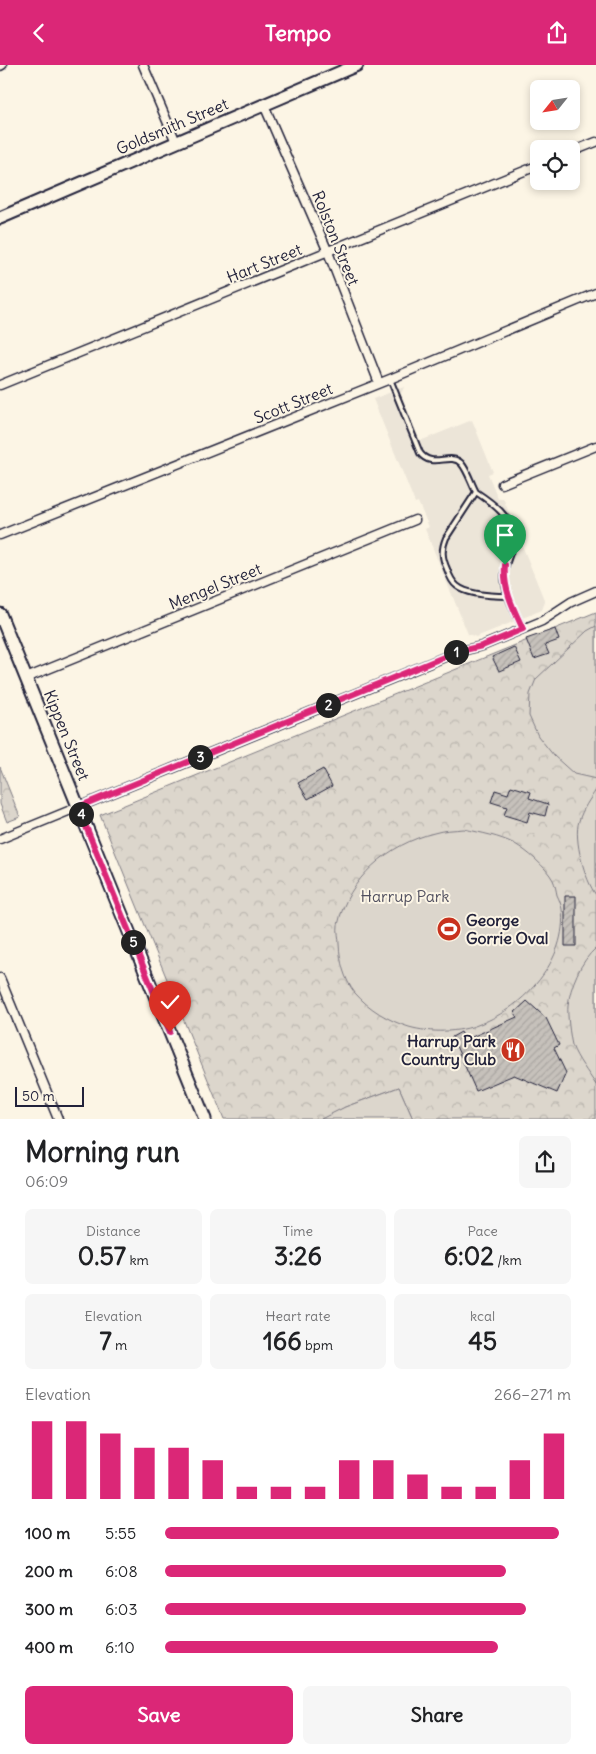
<!DOCTYPE html>
<meta charset="utf-8">
<style>
body{margin:0;font-family:Delius,sans-serif;background:#f6f6f6;color:#202124;height:100vh;display:flex;flex-direction:column;font-size:19px;white-space:nowrap}
*{box-sizing:border-box;margin:0}
p{font-size:16px;color:#757577}
.icon{flex:none;width:28px;height:28px;fill:none;stroke:currentColor;stroke-width:2;stroke-linecap:round;stroke-linejoin:round}
.map{position:relative;height:1054px;overflow:hidden}
.details{display:flex;flex-direction:column;background:#fff;flex:1}
.details>*{flex:none}
.needle{width:32px;rotate:240deg}
.fabs{position:absolute;left:530px;top:15px;display:grid;gap:10px}
.fabs a{display:grid;place-items:center;width:50px;height:50px;border-radius:8px;background:#fff;box-shadow:0 2px 8px #0003;font-size:25px}
.scale{position:absolute;left:15px;bottom:12px;width:69px;box-sizing:border-box;padding-left:5px;border:2px solid #22223b;border-top:0;font-size:14px;line-height:18px;white-space:nowrap;color:#22223b;-webkit-text-stroke:4px #fcf5e5;paint-order:stroke}
.pin{position:absolute;display:grid;place-items:center;width:42px;height:42px;color:#fff;margin:-51px -21px;border-radius:50% 50% 50% 0;rotate:-45deg;box-shadow:0 0 5px #0007}
.pin .icon{rotate:45deg}
.km{position:absolute;width:25px;height:25px;margin:-12px;border-radius:50%;background:#222;color:#fff;font-size:14px;line-height:25px;text-align:center}
.round{display:grid;place-items:center;flex:none;width:52px;height:52px;border-radius:8px;background:#f6f6f6}
.overview{display:flex;align-items:center;justify-content:space-between;height:85px;padding:0 25px}
h1{font-size:28px;font-weight:800;line-height:38px}
.stats{display:grid;grid-template-columns:repeat(3,1fr);gap:8px;height:85px;padding:5px 25px}
.stats div{display:grid;align-content:center;border-radius:8px;background:#f6f6f6;text-align:center}
.stats b{font-size:25px;font-weight:800}
.stats small{font-size:14px;font-weight:400}
.stats p{font-size:14px}
.chart{height:140px;padding:10px 25px}
.chart p{display:flex;justify-content:space-between}
.chart svg{width:100%;height:90px;margin-top:5px;stroke:#db2777;stroke-width:6}
.cta{display:flex;gap:10px;margin-top:auto;padding:10px 25px}
.cta a{flex:1;height:58px;border-radius:8px;background:#db2777;color:#fff;font-size:20px;font-weight:800;line-height:58px;text-align:center}
.cta a+a{background:#f6f6f6;color:#202124}
ul{padding:0 25px;list-style:none;font-size:16px}
li{display:grid;grid-template-columns:80px 60px 1fr;align-items:center;height:38px}
li i{height:12px;border-radius:6px;background:#db2777}
header{display:flex;justify-content:space-between;align-items:center;height:65px;padding:0 25px;background:#db2777;color:#fff;font-size:22px;font-weight:800}
.map>svg:first-child{display:block}
.built{fill:#ece5d8}
.park{fill:url(#park-crowns);stroke:#7f7c84}
.pitch{fill:#dcd6cc;stroke:#7f7c84}
.building{fill:url(#building-hatch);stroke:#22223b}
.lines{fill:none;stroke-linecap:round;stroke-linejoin:round}
.lane-casing{stroke:#22223b;stroke-width:8}
.street-casing{stroke:#22223b;stroke-width:11}
.secondary-casing{stroke:#22223b;stroke-width:15}
.lane{stroke:#fcf5e5;stroke-width:4}
.street{stroke:#fcf5e5;stroke-width:8}
.secondary{stroke:#fcf5e5;stroke-width:11}
.route-casing{stroke:#fff;stroke-width:10}
.route{stroke:#db2777;stroke-width:6}
.labels{text-anchor:middle;dominant-baseline:central;stroke-width:4;stroke-linejoin:round;paint-order:stroke}
.street-label{font-size:16px;fill:#22223b;stroke:#fcf5e5}
.park-label{font-size:16px;fill:#504f5f;stroke:#fcf5e5}
.poi-label{font-size:16px;font-weight:bold;fill:#22223b;stroke:#fcf5e5;text-anchor:start}
</style>
<header><svg class="icon" aria-label="back" viewBox="0 0 24 24"><path d="M15 5l-7 7 7 7"/></svg>Tempo<svg class="icon" aria-label="share" viewBox="0 0 24 24"><path d="M12 15V3M7 8l5-5 5 5M5 13v7h14v-7"/></svg></header>
<div class="map">
<svg width="596" height="1054" viewBox="0 0 596 1054">
<defs>
<pattern id="park-crowns" width="20" height="18" patternUnits="userSpaceOnUse" patternTransform="scale(1.25)"><rect width="20" height="18" fill="#dcd6cc"/><path d="M2 6a3 3 0 1 1 6 0M12 15a3 3 0 1 1 6 0" fill="none" stroke="#bcb7b0"/></pattern>
<pattern id="building-hatch" width="6" height="6" patternUnits="userSpaceOnUse" patternTransform="scale(1.25)"><rect width="6" height="6" fill="#c6c1bb"/><path d="M-1 1l2-2M0 6l6-6M5 7l2-2" fill="none" stroke="#aaa6a2"/></pattern>
</defs>
<rect width="100%" height="100%" fill="#fcf5e5"/>
<filter id="ink" filterUnits="userSpaceOnUse"><feTurbulence type="fractalNoise" baseFrequency=".02" numOctaves="2"/><feDisplacementMap in="SourceGraphic" scale="10" xChannelSelector="R" yChannelSelector="G"/><feConvolveMatrix kernelMatrix="1 2 1 2 8 2 1 2 1" color-interpolation-filters="sRGB"/></filter>
<g filter="url(#ink)">
<path class="built" d="M 404,322 L 401,329 L 420,376 L 472,355 L 493,407 L 488,409 L 498,434 L 503,433 L 545,537 L 542,545 L 476,572 L 468,569 L 425,464 L 429,462 L 418,437 L 415,438 L 373,334 Z"/>
<path class="park" d="M 596,547 L 596,1054 L 413,1054 L 399,1022 L 345,1042 L 325,1054 L 224,1054 L 100,750 Z
M 0,702 L 20,752 L 7,757 L 0,739 Z"/>
<path class="pitch" d="M 596,561 L 596,714 L 574,709 L 554,691 L 538,671 L 529,651 L 530,629 L 536,614 L 587,566 Z
M 596,725 L 596,830 C 585,815 573,774 579,756 C 582,745 590,734 596,725 Z
M 464,764 C 482,768 499,771 515,779 C 527,786 546,802 553,815 C 555,819 556,825 557,830 C 559,834 561,839 562,844 C 568,895 524,942 480,959 C 459,968 430,968 409,962 C 389,956 369,944 355,928 C 344,914 340,897 339,879 C 339,873 337,866 338,860 C 348,813 389,779 434,768 C 443,765 454,765 464,764 Z
M 596,883 L 596,1020 C 588,1007 577,994 572,980 C 570,971 567,949 568,941 C 570,921 581,896 596,883 Z
M 399,1022 L 413,1054 L 321,1054 L 345,1042 Z"/>
<path class="building" d="M 555,564 L 559,575 L 545,580 L 549,589 L 534,594 L 526,574 Z
M 514,582 L 521,597 L 499,606 L 492,592 Z
M 323,704 L 332,721 L 308,734 L 298,718 Z
M 511,721 L 531,727 L 529,733 L 548,739 L 545,751 L 530,747 L 527,757 L 504,750 L 507,742 L 491,737 L 495,725 L 508,729 Z
M 565,831 L 576,831 L 576,881 L 565,881 Z
M 527,936 L 546,953 L 559,980 L 554,983 L 566,1008 L 557,1028 L 514,1010 L 476,1026 L 452,972 L 461,967 L 465,975 L 517,952 L 514,948 Z"/>
<g class="lines">
<defs>
<path id="lane" d="M 390,314 L 420,388 C 432,404 450,387 461,398 C 468,406 471,418 476,427
M 508,531 C 494,531 468,530 457,521 C 452,517 449,510 447,504 C 442,493 441,485 446,473 L 476,427 C 491,437 513,452 513,473 C 513,486 505,497 504,510 C 504,529 515,547 523,564"/>
<path id="street" d="M 143,0 L 176,77
M 0,1 L 2,0
M 264,40 L 328,187 L 379,318
M 571,87 L 596,77
M 0,320 L 539,100
M 502,419 L 596,381
M 0,470 L 390,314 L 596,228
M 26,613 L 415,455
M 0,774 L 457,587 L 482,581 L 542,556 L 571,537 L 596,526
M 0,913 L 58,1054"/>
<path id="secondary" d="M 0,153 L 357,0
M 0,549 L 205,1054"/>
</defs>
<use href="#lane" class="lane-casing"/>
<use href="#street" class="street-casing"/>
<use href="#secondary" class="secondary-casing"/>
<use href="#lane" class="lane"/>
<use href="#street" class="street"/>
<use href="#secondary" class="secondary"/>
</g>
</g>
<g class="lines" filter="url(#ink)">
<defs>
<path id="route" d="M 170,967 L 78,742 L 456,587 L 482,581 L 523,564 C 513,543 503,524 505,500"/>
</defs>
<use href="#route" class="route-casing"/>
<use href="#route" class="route"/>
</g>
<defs>
<symbol id="stadium-disc" viewBox="-11 -11 22 22"><circle r="9.5" fill="#c8321e" stroke="#fcf5e5"/><path d="M0-5a6.5 5 0 1 0 0 10a6.5 5 0 1 0 0-10ZM-3.5-1.8h7v3.6h-7Z" fill="#fff"/></symbol>
<symbol id="restaurant-disc" viewBox="-11 -11 22 22"><circle r="9.5" fill="#c8321e" stroke="#fcf5e5"/><path d="M-5-6h1v4h1v-4h1v4h1v-4h1v5L-1.5 .5V6h-2V.5L-5-1ZM5-6V6H3V1.5H1.5Q1.5-4 5-6Z" fill="#fff"/></symbol>
</defs>
<g fill-rule="evenodd">
<use href="#stadium-disc" x="435" y="850" width="28" height="28"/>
<use href="#restaurant-disc" x="499" y="971" width="28" height="28"/>
</g>
<g class="labels">
<g class="street-label">
<text transform="translate(172 61) rotate(-23)">Goldsmith Street</text>
<text transform="translate(336 173) rotate(68)">Rolston Street</text>
<text transform="translate(264 198) rotate(-22)">Hart Street</text>
<text transform="translate(293 338) rotate(-22)">Scott Street</text>
<text transform="translate(215 521) rotate(-22)">Mengel Street</text>
<text transform="translate(67 670) rotate(68)">Kippen Street</text>
</g>
<g class="park-label">
<text x="405" y="831">Harrup Park</text>
</g>
<g class="poi-label">
<text x="466" y="855">George<tspan x="466" dy="18">Gorrie Oval</tspan></text>
<text x="496" y="976" text-anchor="end">Harrup Park<tspan x="496" dy="18">Country Club</tspan></text>
</g>
</g>
</svg>
<div class="fabs">
<a><svg class="needle" viewBox="-14 -14 28 28"><path d="M0-13l5 13h-10z" fill="#e53935"/><path d="M0 13l5-13h-10z" fill="#757577"/></svg></a>
<a><svg class="icon" aria-label="locate" viewBox="0 0 24 24"><circle cx="12" cy="12" r="6"/><path d="M12 2v4M12 18v4M2 12h4M18 12h4"/></svg></a>
</div>
<div class="scale">50 m</div>
<div class="pin" style="left:505px;top:500px;background:#1e9e55"><svg class="icon" aria-label="arrive" viewBox="0 0 24 24"><path d="M6 21V4h12l-3 4 3 4H6"/></svg></div>
<div class="pin" style="left:170px;top:967px;background:#d93025"><svg class="icon" aria-label="check" viewBox="0 0 24 24"><path d="M5 12l5 5 9-10"/></svg></div>
<b class="km" style="left:456px;top:587px">1</b>
<b class="km" style="left:328px;top:640px">2</b>
<b class="km" style="left:200px;top:692px">3</b>
<b class="km" style="left:81px;top:749px">4</b>
<b class="km" style="left:133px;top:877px">5</b>
</div>
<section class="details">
<div class="overview"><div><h1>Morning run</h1><p>06:09</p></div><a class="round"><svg class="icon" aria-label="share" viewBox="0 0 24 24"><path d="M12 15V3M7 8l5-5 5 5M5 13v7h14v-7"/></svg></a></div>
<div class="stats">
<div><p>Distance</p><b>0.57<small> km</small></b></div>
<div><p>Time</p><b>3:26</b></div>
<div><p>Pace</p><b>6:02<small> /km</small></b></div>
</div>
<div class="stats">
<div><p>Elevation</p><b>7<small> m</small></b></div>
<div><p>Heart rate</p><b>166<small> bpm</small></b></div>
<div><p>kcal</p><b>45</b></div>
</div>
<div class="chart"><p><span>Elevation</span>266–271 m</p>
<svg viewBox="0 0 160 44" preserveAspectRatio="none"><path d="M5 44V6M15 44V6M25 44V12M35 44V19M45 44V19M55 44V25M65 44V38M75 44V38M85 44V38M95 44V25M105 44V25M115 44V32M125 44V38M135 44V38M145 44V25M155 44V12"/></svg>
</div>
<ul>
<li><b>100 m</b>5:55<i style="width:97%"></i></li>
<li><b>200 m</b>6:08<i style="width:84%"></i></li>
<li><b>300 m</b>6:03<i style="width:89%"></i></li>
<li><b>400 m</b>6:10<i style="width:82%"></i></li>
</ul>
<div class="cta"><a>Save</a><a>Share</a></div>
</section>
